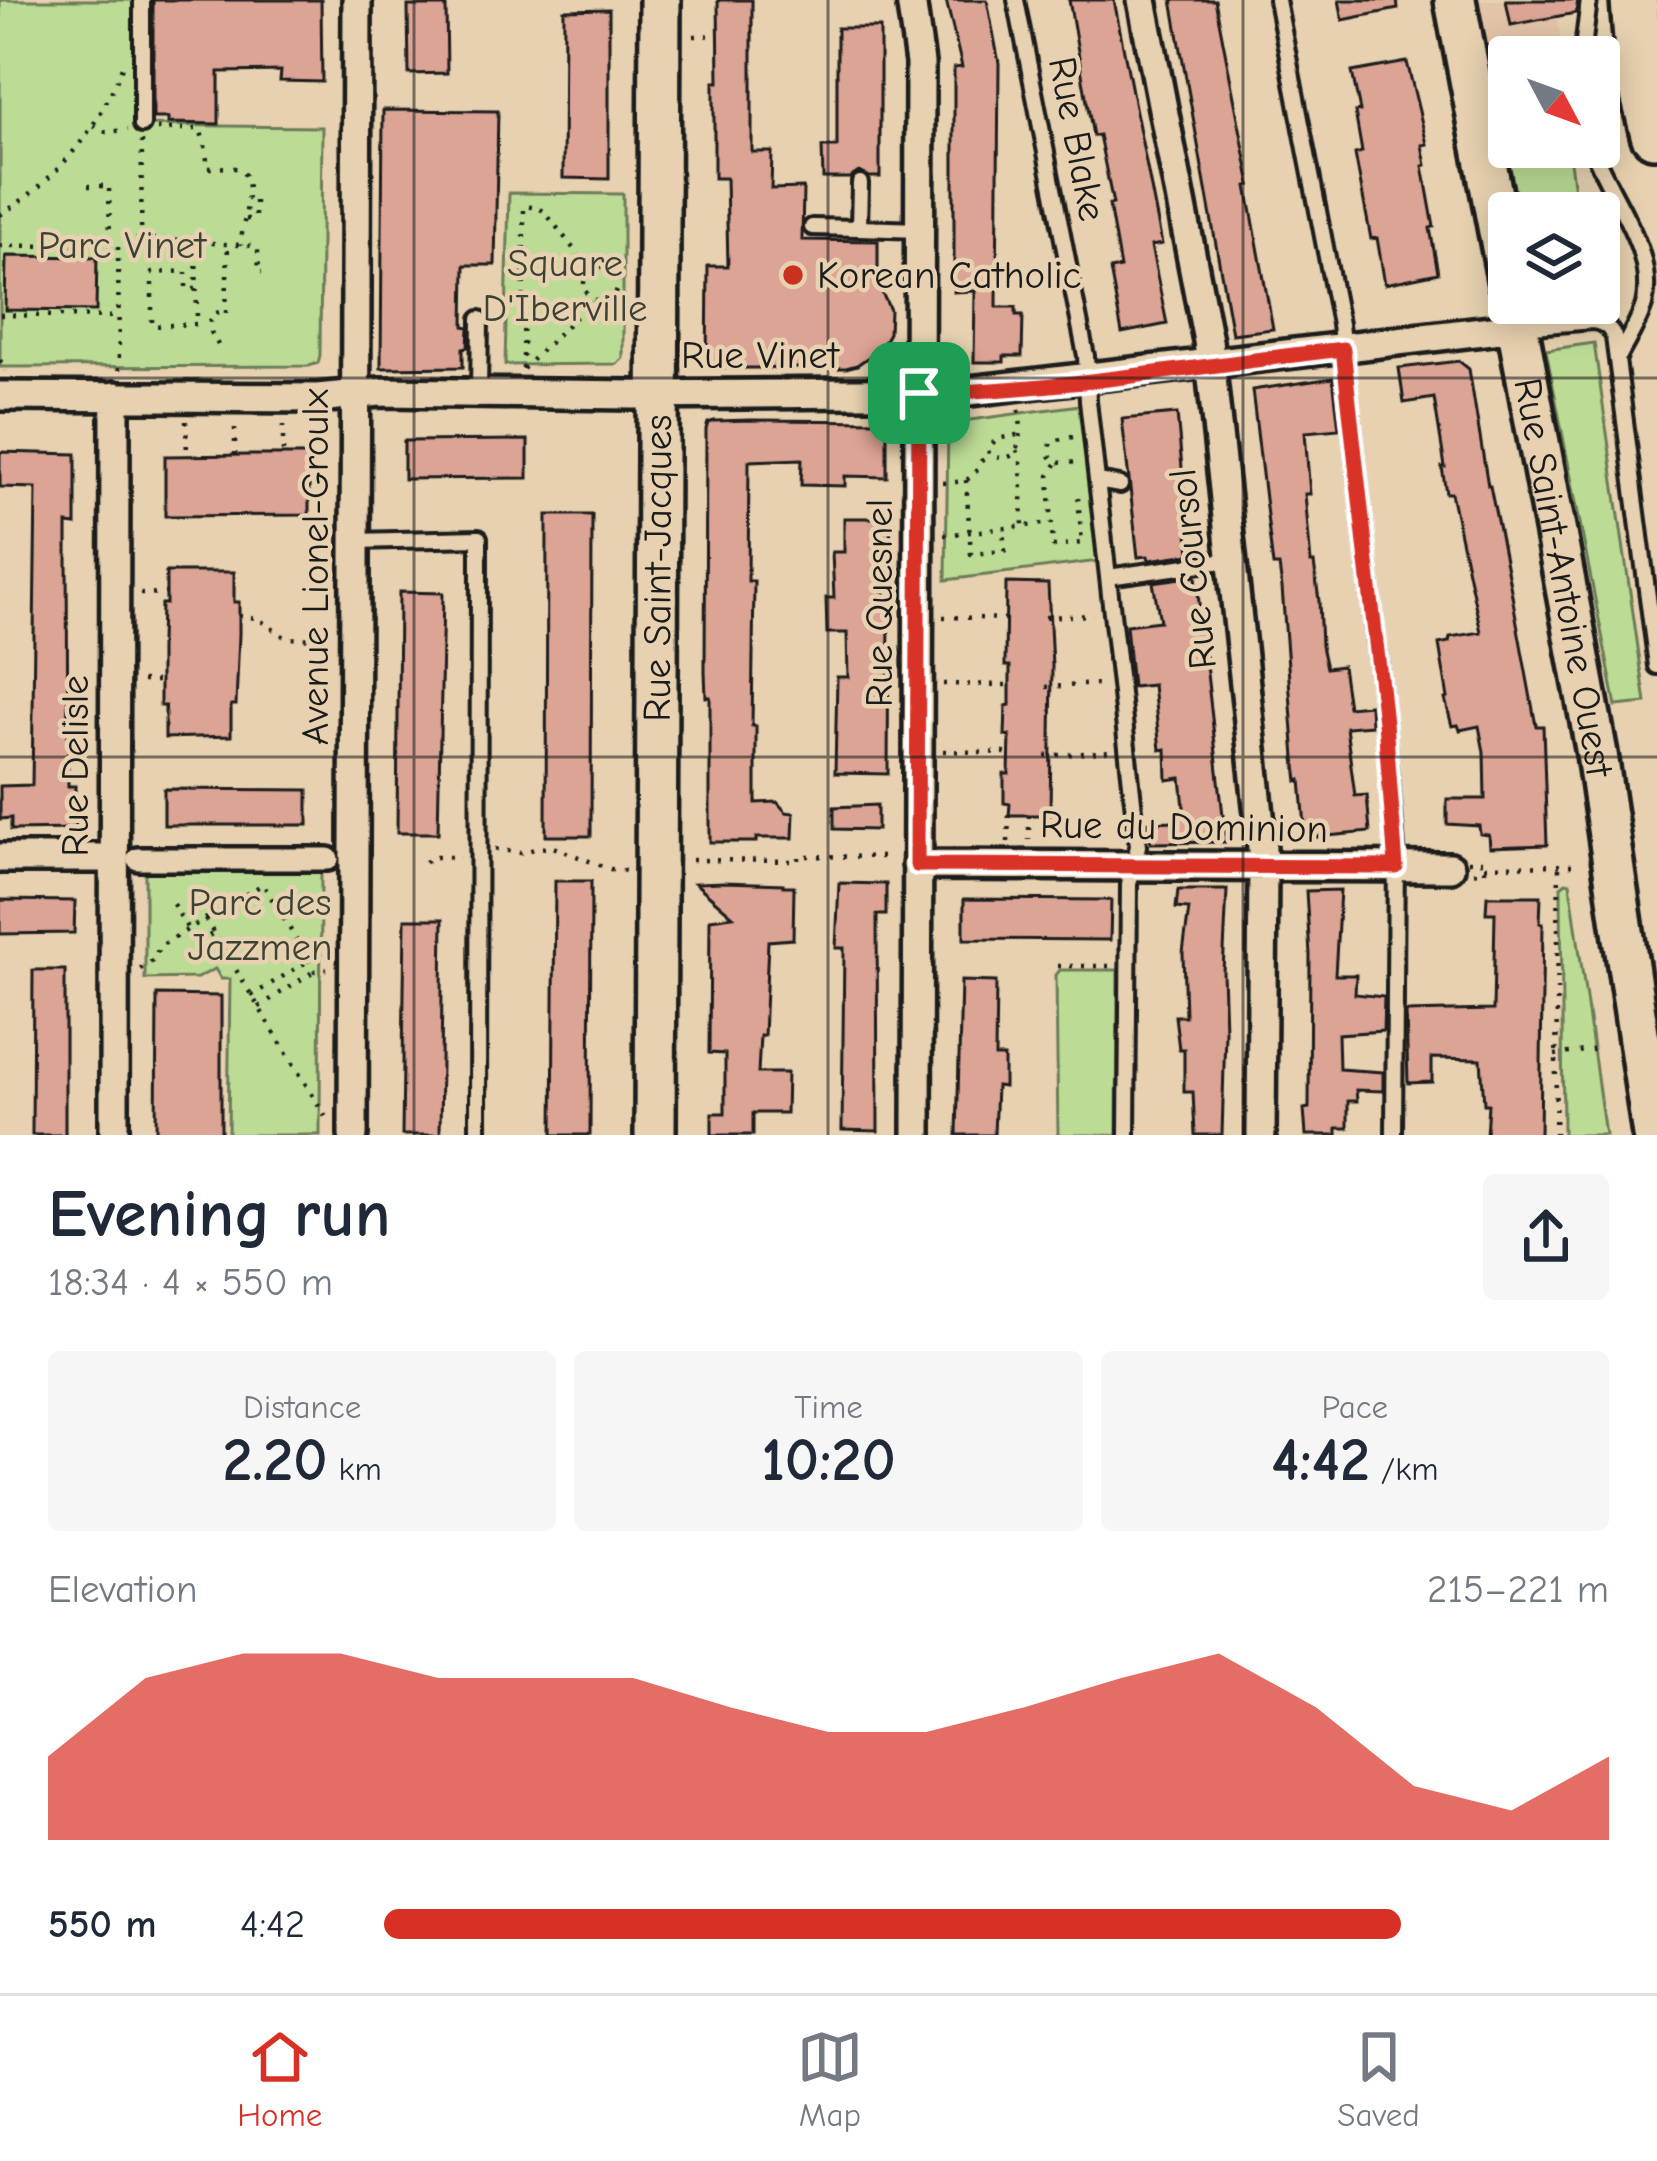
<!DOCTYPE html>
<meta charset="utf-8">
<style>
body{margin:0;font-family:"Comic Neue",sans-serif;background:#f6f6f7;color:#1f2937;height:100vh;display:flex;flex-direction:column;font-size:45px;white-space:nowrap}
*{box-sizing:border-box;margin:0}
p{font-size:39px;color:#747a83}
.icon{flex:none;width:66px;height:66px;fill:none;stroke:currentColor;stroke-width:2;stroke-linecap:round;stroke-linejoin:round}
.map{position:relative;height:1135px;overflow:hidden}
.sheet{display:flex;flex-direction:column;background:#fff;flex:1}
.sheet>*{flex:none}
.needle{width:78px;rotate:131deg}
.controls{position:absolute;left:1488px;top:36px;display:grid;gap:24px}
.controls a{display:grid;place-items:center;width:132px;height:132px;border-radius:12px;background:#fff;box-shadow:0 6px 30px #0003;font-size:60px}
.pin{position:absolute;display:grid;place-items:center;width:102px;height:102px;color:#fff;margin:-51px;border-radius:24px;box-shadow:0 6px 18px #0006}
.round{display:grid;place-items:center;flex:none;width:126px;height:126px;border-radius:12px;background:#f6f6f7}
.headline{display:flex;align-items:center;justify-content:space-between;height:204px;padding:0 48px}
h1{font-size:66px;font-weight:600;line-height:90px}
.metrics{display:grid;grid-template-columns:repeat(3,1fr);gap:18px;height:204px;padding:12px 48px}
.metrics div{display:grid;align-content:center;border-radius:12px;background:#f6f6f7;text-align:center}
.metrics b{font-size:60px;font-weight:600}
.metrics small{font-size:33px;font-weight:400}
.metrics p{font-size:33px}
.chart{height:336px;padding:24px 48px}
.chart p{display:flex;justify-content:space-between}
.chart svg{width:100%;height:216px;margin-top:12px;fill:#d93025;opacity:.7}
ul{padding:0 48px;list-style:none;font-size:39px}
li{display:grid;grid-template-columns:192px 144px 1fr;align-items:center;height:90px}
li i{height:30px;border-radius:15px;background:#d93025}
.tab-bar{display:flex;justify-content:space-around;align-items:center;height:168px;border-top:3px solid #e0e1e3;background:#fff;font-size:33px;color:#747a83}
.tab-bar a{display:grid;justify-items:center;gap:6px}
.tab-bar .selected{color:#d93025}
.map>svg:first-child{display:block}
.built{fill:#e4c4a8}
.green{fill:#bcdc95;stroke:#6c7c58;stroke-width:3}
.building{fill:#dca495;stroke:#1c1c1c;stroke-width:3}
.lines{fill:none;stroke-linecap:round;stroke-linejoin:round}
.service-casing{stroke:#1c1c1c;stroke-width:22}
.pedestrian-casing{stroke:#1c1c1c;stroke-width:30}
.minor-casing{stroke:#1c1c1c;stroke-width:36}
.secondary-casing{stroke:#1c1c1c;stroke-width:48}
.trunk-casing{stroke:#1c1c1c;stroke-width:54}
.path{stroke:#1c1c1c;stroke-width:4.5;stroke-dasharray:3 9;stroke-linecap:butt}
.service{stroke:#e7d1b0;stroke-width:14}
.pedestrian{stroke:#e7d1b0;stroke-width:21}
.minor{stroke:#e7d1b0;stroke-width:27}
.secondary{stroke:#e7d1b0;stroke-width:39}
.trunk{stroke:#e7d1b0;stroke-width:45}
.route-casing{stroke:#fff;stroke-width:24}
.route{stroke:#d93025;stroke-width:15}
.grid{fill:none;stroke:#1c1c1c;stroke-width:3;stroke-opacity:0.55}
.poi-dot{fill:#c8321e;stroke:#e7d1b0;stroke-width:4.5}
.labels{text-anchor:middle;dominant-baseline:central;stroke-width:9;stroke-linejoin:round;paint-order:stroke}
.street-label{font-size:39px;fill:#1c1c1c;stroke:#e7d1b0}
.park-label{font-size:39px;fill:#3c4234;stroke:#e7d1b0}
.poi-label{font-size:39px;fill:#1c1c1c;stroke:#e7d1b0;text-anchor:start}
</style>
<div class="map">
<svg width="1657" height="1135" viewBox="0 0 1657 1135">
<rect width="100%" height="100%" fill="#e7d1b0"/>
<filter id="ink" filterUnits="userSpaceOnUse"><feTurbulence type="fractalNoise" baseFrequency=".00833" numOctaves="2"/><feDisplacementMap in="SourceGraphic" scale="24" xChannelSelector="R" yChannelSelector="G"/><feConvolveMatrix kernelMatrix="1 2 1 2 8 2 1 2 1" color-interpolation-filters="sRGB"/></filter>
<g filter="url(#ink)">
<path class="built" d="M 1479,0 L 1560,0 L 1557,17 L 1564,57 L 1509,57 L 1509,75 L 1493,78 Z"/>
<path class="green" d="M 0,0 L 135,0 L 134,125 L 322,127 L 320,355 L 318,363 L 309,366 L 0,367 Z
M 1509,75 L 1509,147 L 1568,147 L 1577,213 L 1519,213 L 1493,78 Z
M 509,193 L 623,194 L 623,358 L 617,364 L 505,365 Z
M 1594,343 L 1646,703 L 1616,706 L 1546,350 Z
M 1080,405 L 1099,561 L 946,580 L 948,423 Z
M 145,863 L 321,865 L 320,1135 L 228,1135 L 230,979 L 221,979 L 215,969 L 197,978 L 145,979 Z
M 1566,882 L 1570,883 L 1605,1135 L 1563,1135 L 1561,886 Z
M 1060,970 L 1118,970 L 1117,1135 L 1058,1135 L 1056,975 Z"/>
<path class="building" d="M 153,0 L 321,0 L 322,82 L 280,81 L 281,71 L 219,72 L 219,124 L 168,123 L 168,118 L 153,118 Z
M 718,0 L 752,0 L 752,152 L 772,152 L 771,189 L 803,188 L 802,240 L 878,241 L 878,284 L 890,310 L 889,333 L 880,349 L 857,365 L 846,368 L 707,368 L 708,266 L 728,266 L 726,178 L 714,178 L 714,82 L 719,82 Z
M 946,0 L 987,0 L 999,63 L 997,307 L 1016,307 L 1016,315 L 1023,315 L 1022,356 L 1004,356 L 1004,362 L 974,362 L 975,291 L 954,292 L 954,68 L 962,67 Z
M 1069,0 L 1114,0 L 1162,244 L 1151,246 L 1167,324 L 1122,333 L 1110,270 L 1120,268 L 1109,205 L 1113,204 L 1099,135 L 1093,136 Z
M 1172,0 L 1215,0 L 1251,185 L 1247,186 L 1273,329 L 1232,334 Z
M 1339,0 L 1397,0 L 1398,9 L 1343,20 Z
M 1506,0 L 1578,0 L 1576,13 L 1511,25 Z
M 408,6 L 446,6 L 447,73 L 409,74 Z
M 609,9 L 609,179 L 563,178 L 564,10 Z
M 837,28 L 880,28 L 880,177 L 870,177 L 859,172 L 850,178 L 823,178 L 822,147 L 837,147 Z
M 1407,62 L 1427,144 L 1422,145 L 1426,165 L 1423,166 L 1434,227 L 1430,228 L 1438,273 L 1385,284 L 1377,238 L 1371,239 L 1355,154 L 1362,152 L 1355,112 L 1360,111 L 1352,72 Z
M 383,110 L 498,111 L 495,265 L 465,265 L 464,326 L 469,327 L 468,347 L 463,348 L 463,367 L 381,368 Z
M 6,256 L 97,257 L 96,311 L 5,310 Z
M 1459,361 L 1469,369 L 1488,486 L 1490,486 L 1511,590 L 1536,726 L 1543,726 L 1547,845 L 1490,847 L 1489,835 L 1480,834 L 1479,826 L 1447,824 L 1447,799 L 1485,799 L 1484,752 L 1479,726 L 1460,730 L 1458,725 L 1452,726 L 1445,699 L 1448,698 L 1439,644 L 1449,642 L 1450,637 L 1481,632 L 1451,493 L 1446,493 L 1442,467 L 1445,467 L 1434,398 L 1404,403 L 1399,368 Z
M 1333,378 L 1339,429 L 1305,432 L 1310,494 L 1305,494 L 1311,563 L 1314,563 L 1319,601 L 1321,646 L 1326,668 L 1342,666 L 1348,707 L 1370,705 L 1371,725 L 1346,727 L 1355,796 L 1367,795 L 1370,832 L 1306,838 L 1301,780 L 1298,781 L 1295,758 L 1282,588 L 1279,566 L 1273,566 L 1252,390 Z
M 1177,414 L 1190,554 L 1149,560 L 1148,556 L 1138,557 L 1122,419 Z
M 751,420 L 887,421 L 887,477 L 845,476 L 845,486 L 801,485 L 802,459 L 749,461 L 748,581 L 754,581 L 752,726 L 756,726 L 756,803 L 777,802 L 786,812 L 794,813 L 793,838 L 756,838 L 756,842 L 710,842 L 710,697 L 706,697 L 705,672 L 706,429 L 708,423 L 714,421 Z
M 528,440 L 528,478 L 404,479 L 404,441 Z
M 0,452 L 76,454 L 76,525 L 67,524 L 67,552 L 68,786 L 75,786 L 75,829 L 11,830 L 11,818 L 0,819 L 0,786 L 32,785 L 36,488 L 0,487 Z
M 252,455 L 309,455 L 309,515 L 165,516 L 165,456 Z
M 547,515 L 592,515 L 591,836 L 546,836 Z
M 844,518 L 890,518 L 891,551 L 882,551 L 882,591 L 885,591 L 885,604 L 889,605 L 888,774 L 835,773 L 837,677 L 848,677 L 847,633 L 827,633 L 826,598 L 834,598 L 832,552 L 844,552 Z
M 166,572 L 234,572 L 234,602 L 239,602 L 239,634 L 236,705 L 231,705 L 231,736 L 165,738 L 165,706 L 160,706 L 160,643 L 161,604 L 166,604 Z
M 1196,576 L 1226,842 L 1151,843 L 1148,822 L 1177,821 L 1177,817 L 1185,817 L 1181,778 L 1167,780 L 1166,749 L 1160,750 L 1153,685 L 1132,687 L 1126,625 L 1160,621 L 1153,582 Z
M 1006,583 L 1048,584 L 1052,666 L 1050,815 L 1009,815 L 1010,804 L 1004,803 L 1004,774 L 1009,774 L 1010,735 L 1005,736 L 1006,706 L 1010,705 L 1010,666 L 1005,666 Z
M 399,592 L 443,593 L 438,833 L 397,833 Z
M 164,789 L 308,790 L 308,825 L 164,825 Z
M 877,805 L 877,830 L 834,829 L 834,807 Z
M 555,881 L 591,881 L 590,1135 L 553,1135 Z
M 724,882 L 783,884 L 783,886 L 794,886 L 793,939 L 768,941 L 764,1036 L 760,1036 L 758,1073 L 787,1073 L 786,1113 L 753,1113 L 753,1135 L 712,1135 L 712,1113 L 725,1113 L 725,1054 L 709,1053 L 710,919 L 733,916 L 695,883 Z
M 839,883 L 886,884 L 886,915 L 877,915 L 878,1131 L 842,1130 L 844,948 L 836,948 Z
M 1178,890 L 1227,890 L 1223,972 L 1225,1031 L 1222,1135 L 1195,1135 L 1193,1092 L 1184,1092 L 1184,1049 L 1179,1049 L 1175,1016 L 1185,1016 L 1183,953 L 1189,909 L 1176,908 Z
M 1340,890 L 1335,975 L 1356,975 L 1355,994 L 1384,997 L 1383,1031 L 1338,1034 L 1339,1069 L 1383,1072 L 1383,1091 L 1356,1090 L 1357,1101 L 1348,1101 L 1348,1128 L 1337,1128 L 1337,1135 L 1306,1135 L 1304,1109 L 1309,1108 L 1310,955 L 1306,891 Z
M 1487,896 L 1541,896 L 1540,923 L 1543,923 L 1540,1135 L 1486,1135 L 1488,1104 L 1484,1104 L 1481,1059 L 1432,1058 L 1432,1082 L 1408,1083 L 1406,1012 L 1493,1010 L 1495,913 L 1486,913 Z
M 964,899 L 1111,900 L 1110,940 L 964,939 Z
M 0,900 L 75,901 L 74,933 L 0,934 Z
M 405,919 L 443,919 L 440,1135 L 402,1135 Z
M 33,970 L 65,970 L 65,1135 L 32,1135 Z
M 961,981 L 996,982 L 995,1057 L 1004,1057 L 1004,1087 L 996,1086 L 994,1135 L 957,1135 Z
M 157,995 L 221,996 L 221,1135 L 156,1135 Z"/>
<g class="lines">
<defs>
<path id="service" d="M 1016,0 L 1086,356 L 1088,401 L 1108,577
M 1277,0 L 1340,324 L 1385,722 L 1396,847 L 1394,1135
M 1582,57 L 1589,0
M 142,125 L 142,0
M 1592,147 C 1609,197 1657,249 1644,305 C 1638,323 1628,339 1619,356
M 860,183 L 859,228 L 920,230
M 812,227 L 859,228
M 1522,327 L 1593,321 C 1605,323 1609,327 1614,337 L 1657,666
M 479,393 L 480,319
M 1098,481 L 1120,485
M 355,541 L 479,538 L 478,1135
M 1127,1135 L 1129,884 L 1138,846 L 1108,577 L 1230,560"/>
<path id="pedestrian" d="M 138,859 L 328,859"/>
<path id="minor" d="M 911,0 L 920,63 L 917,1135
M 1142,0 L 1208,341 L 1261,833 L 1263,866 L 1261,1135
M 0,396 L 317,398 L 380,392 L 634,395 L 961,392 L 1517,327
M 0,858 L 114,858
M 917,865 L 1450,867
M 114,1135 L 115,396
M 353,1135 L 357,0"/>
<g id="secondary">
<path d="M 1455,0 L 1509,284"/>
<path id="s1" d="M 1513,303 L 1597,754 L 1653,1135"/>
<path id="s2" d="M 655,1135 L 660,0"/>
</g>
<path id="trunk" d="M 1634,0 L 1640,78 L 1654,134"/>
</defs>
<use href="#service" class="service-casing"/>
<use href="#pedestrian" class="pedestrian-casing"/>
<use href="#minor" class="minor-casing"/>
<use href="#secondary" class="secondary-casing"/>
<use href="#trunk" class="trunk-casing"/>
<path class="path" d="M 694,36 L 719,35
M 93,126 L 106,132 L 128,130
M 157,129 L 200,129 L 205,145 L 208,168 C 215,168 231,166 238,169 C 259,178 240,229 241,245
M 142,141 L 141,238 L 253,246 L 258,250 L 259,272 L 262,272
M 88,186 L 109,186 L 110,245
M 0,215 C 58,179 100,128 123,64
M 246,219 L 255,219 L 255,199 L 247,199
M 196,241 L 197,324 L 152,326 L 152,273 L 186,271 L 186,289 L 197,289
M 0,246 L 118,245
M584 284a17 17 0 1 1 34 0a17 17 0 1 1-34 0Z
M 226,313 L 228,244
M 0,315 L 119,317
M 218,345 L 211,332 L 210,321 L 216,313 L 226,310
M 0,360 L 5,371
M 523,369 L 524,206 L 539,208 L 545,212 L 590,270
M 523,369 L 591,301
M 119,370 L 118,245 L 141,238
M 1019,410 C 1023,433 1022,470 989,454 L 988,448 L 997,439 L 1022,434
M 186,421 L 187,456
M 283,425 L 283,455
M 1073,437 L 1052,441 C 1044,462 1058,465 1075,462 L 1075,457
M 1017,450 L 1021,460 L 1023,527
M 235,455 L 235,421
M 1056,464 L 1049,476 L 1053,546 L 1082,543 L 1078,498
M 966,480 L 971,554 L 1005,551 L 1003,529
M 943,483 C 965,481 972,483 981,461 L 991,456
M 944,535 L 1052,523
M 140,594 L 166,593
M 239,616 L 257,618 L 286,638 L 328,639
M 943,617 L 1010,619
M 1045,617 L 1093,615
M 142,681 L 160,681
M 943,684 L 1010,685
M 1046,687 L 1100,684
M 943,751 L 1009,753
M 1045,756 L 1111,751
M 1029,815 L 1029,840
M 1008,842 L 1009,812
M 495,849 L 520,853 L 538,848 L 553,847 L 610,869 L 628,871
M 692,860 L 799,861 L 799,856 L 891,857
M 1456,861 L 1485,861 L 1485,872 L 1456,873 Z
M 425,862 L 436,857 L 460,857
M 1485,866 L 1573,865
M 173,904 L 196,943 L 214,933
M 205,919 L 327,1119
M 1058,966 L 1112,966
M 140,969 L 154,960 L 159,947 L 263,884 L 315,971 L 327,969
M 251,996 L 308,961
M 259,1007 L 314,971
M 1555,1055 L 1598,1049
M 1555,1135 L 1559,867"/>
<use href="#service" class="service"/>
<use href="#pedestrian" class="pedestrian"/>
<use href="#minor" class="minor"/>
<use href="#secondary" class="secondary"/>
<use href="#trunk" class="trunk"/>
</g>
</g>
<g class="lines" filter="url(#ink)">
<defs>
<path id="route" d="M 1343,349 L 1385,722 L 1396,867 L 917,865 L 919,393 C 1060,391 1202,365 1343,349 Z"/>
</defs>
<use href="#route" class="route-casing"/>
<use href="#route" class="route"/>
</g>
<path class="grid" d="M 414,0 L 414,1135M 828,0 L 828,1135M 1243,0 L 1243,1135M 0,378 L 1657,378M 0,757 L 1657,757"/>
<circle class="poi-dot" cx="793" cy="275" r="12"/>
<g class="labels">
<g class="street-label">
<text transform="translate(1077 139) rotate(79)">Rue Blake</text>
<text x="760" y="355">Rue Vinet</text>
<text transform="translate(315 567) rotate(-90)">Avenue Lionel-Groulx</text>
<text stroke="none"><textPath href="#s2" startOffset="567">Rue Saint-Jacques</textPath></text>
<text transform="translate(1193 569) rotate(-96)">Rue Coursol</text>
<text stroke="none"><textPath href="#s1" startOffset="279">Rue Saint-Antoine Ouest</textPath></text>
<text transform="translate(879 603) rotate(-90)">Rue Quesnel</text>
<text transform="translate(75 766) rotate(-90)">Rue Delisle</text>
<text transform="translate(1184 827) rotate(1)">Rue du Dominion</text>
</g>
<g class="park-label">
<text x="122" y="245">Parc Vinet</text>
<text x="565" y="263">Square<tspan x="565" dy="45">D'Iberville</tspan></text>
<text x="260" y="902">Parc des<tspan x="260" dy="45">Jazzmen</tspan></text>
</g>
<g class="poi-label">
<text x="817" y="275">Korean Catholic</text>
</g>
</g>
</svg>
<div class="controls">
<a><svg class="needle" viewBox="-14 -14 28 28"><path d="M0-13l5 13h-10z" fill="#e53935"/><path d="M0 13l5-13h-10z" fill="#747a83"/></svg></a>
<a><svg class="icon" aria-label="layers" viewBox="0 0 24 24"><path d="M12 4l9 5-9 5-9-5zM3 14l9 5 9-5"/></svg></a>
</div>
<div class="pin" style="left:919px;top:393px;background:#1e9e55"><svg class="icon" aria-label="arrive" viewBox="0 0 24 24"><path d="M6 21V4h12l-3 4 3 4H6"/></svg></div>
</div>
<section class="sheet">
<div class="headline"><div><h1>Evening run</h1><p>18:34 · 4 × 550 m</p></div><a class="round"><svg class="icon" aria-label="share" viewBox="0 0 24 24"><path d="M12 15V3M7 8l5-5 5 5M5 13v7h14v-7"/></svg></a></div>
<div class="metrics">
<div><p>Distance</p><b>2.20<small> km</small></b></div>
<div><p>Time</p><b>10:20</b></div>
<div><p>Pace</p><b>4:42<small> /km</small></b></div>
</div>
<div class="chart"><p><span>Elevation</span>215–221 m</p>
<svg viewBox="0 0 160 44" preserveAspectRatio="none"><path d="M0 44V27L10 11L20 6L30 6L40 11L50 11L60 11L70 17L80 22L90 22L100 17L110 11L120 6L130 17L140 33L150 38L160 27V44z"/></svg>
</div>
<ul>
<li><b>550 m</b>4:42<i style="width:83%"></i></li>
</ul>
</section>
<nav class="tab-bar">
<a class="selected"><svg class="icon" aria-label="home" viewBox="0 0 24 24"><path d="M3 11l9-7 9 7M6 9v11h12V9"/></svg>Home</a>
<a><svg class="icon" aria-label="map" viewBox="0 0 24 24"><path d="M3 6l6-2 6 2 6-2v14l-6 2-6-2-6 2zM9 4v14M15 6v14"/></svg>Map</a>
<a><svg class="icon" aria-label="saved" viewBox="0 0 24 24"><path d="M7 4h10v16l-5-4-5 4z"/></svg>Saved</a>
</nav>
